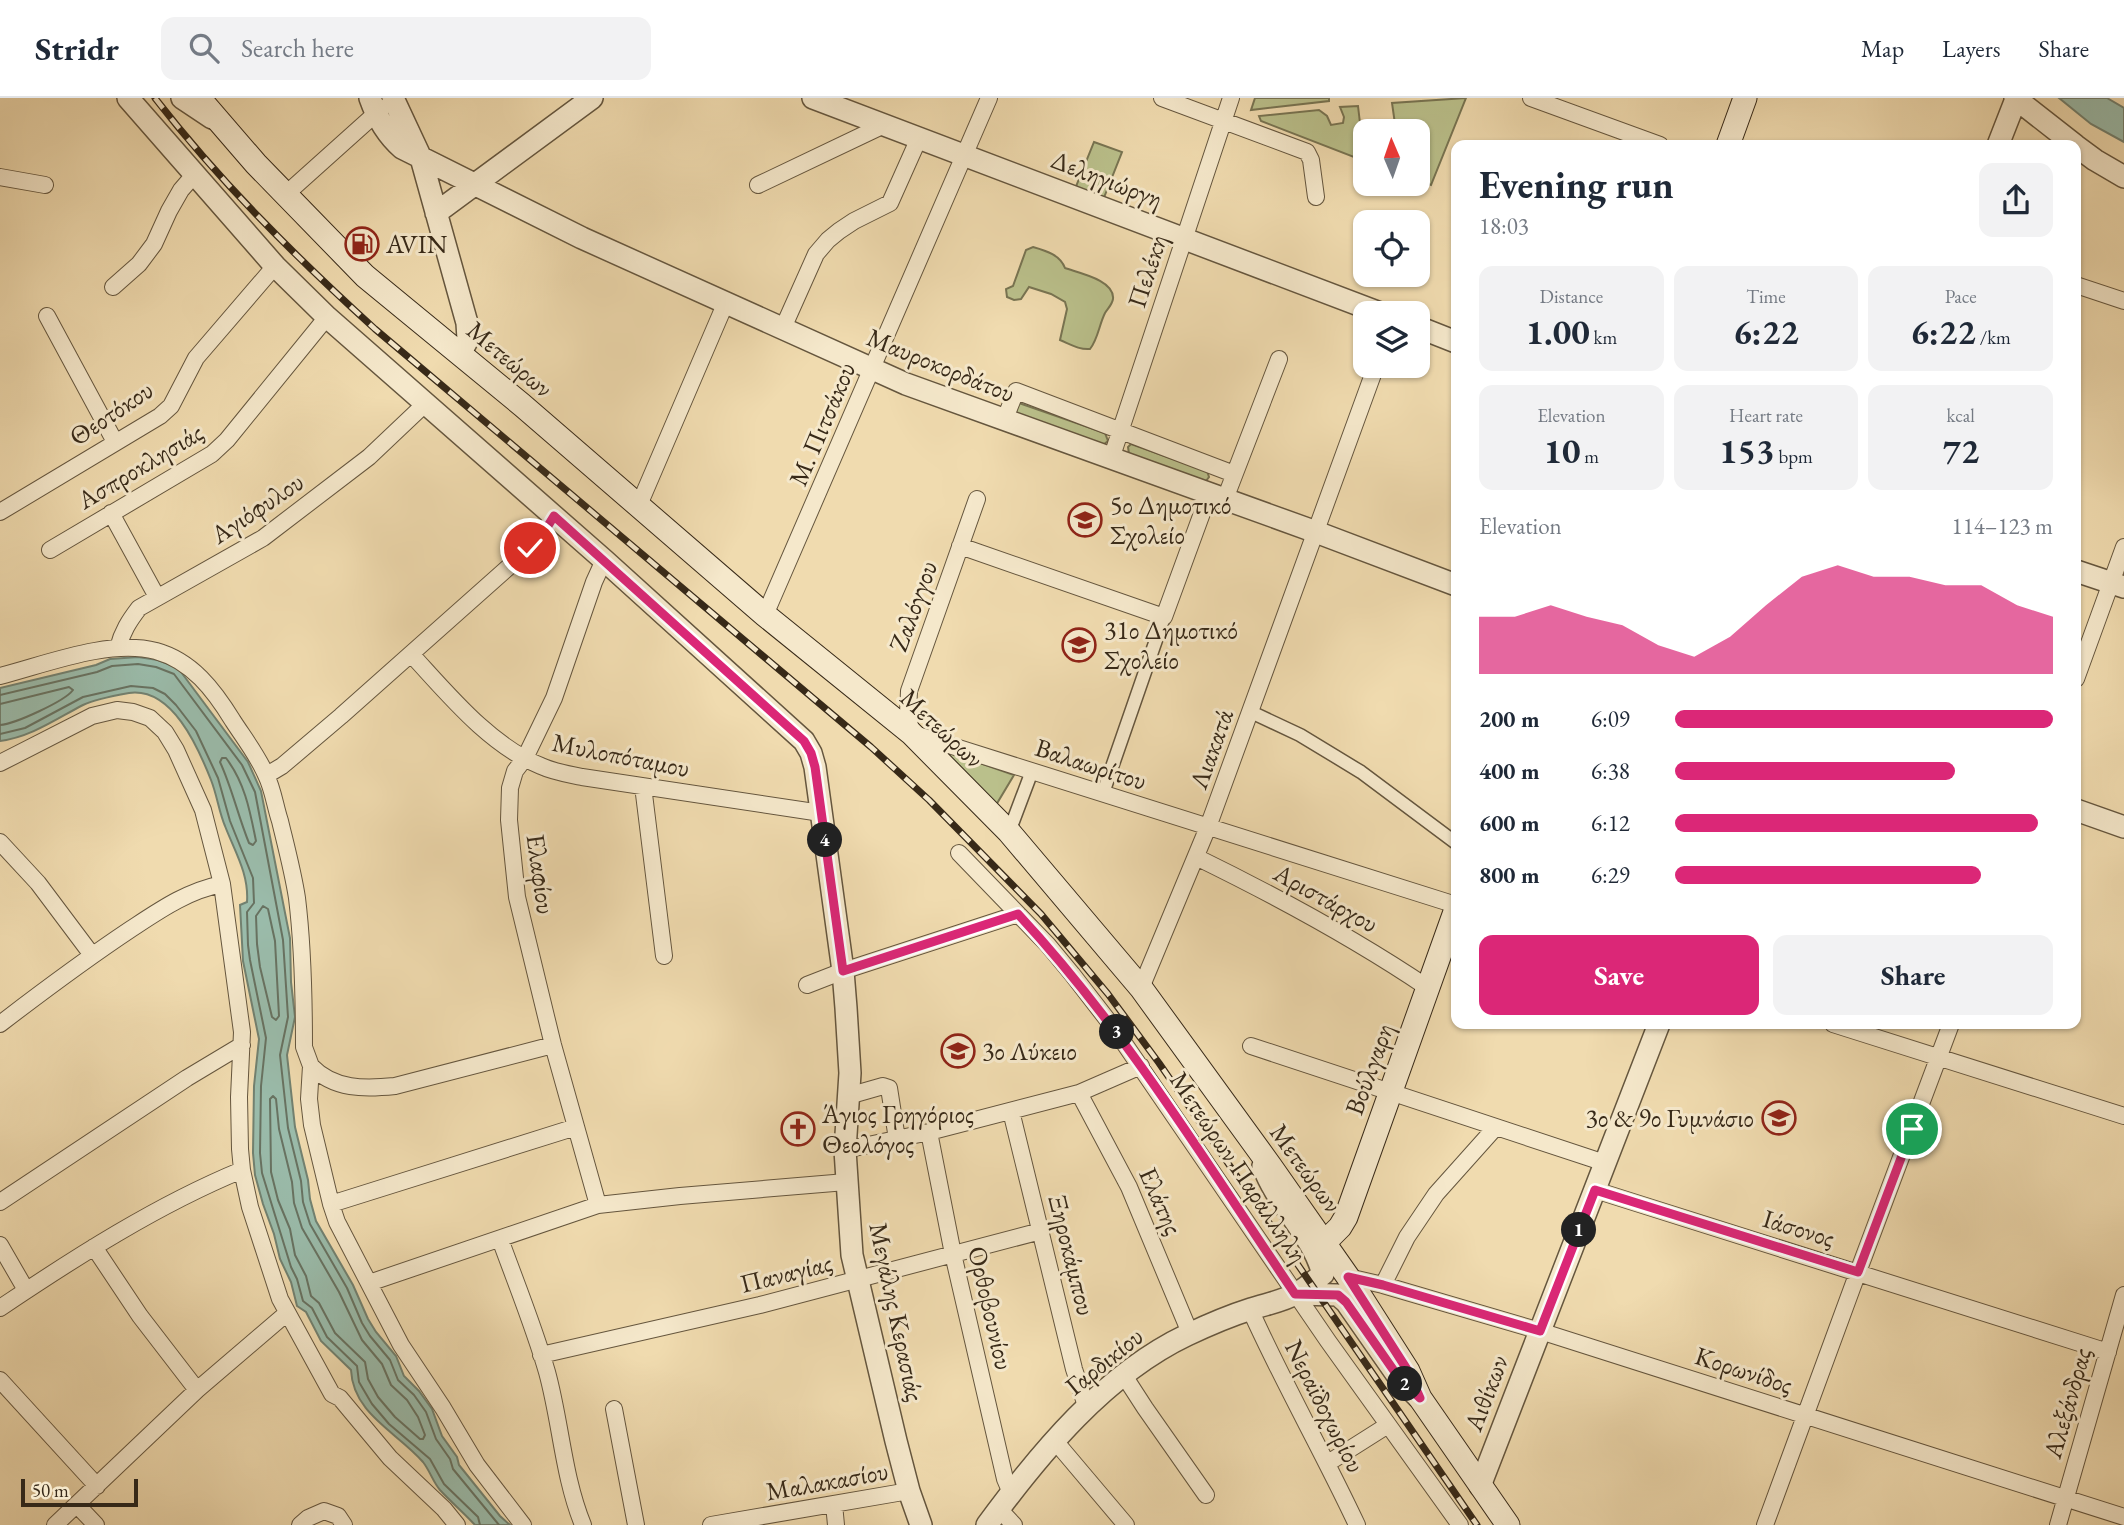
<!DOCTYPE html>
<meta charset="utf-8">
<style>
body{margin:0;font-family:"EB Garamond",serif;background:#f2f2f3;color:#1f2937;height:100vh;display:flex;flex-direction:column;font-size:26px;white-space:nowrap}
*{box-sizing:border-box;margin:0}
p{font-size:23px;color:#747a83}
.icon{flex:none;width:38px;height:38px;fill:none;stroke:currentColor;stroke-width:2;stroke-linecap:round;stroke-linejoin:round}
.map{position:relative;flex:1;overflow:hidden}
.sheet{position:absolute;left:1451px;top:42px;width:630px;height:889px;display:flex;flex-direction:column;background:#fff;border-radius:14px;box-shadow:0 2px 5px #0004}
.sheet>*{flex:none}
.needle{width:46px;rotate:358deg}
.buttons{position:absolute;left:1353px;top:21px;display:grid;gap:14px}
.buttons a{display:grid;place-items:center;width:77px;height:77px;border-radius:14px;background:#fff;box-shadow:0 2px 5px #0004;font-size:35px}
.scale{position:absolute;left:21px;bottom:18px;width:117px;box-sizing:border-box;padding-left:7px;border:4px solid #372918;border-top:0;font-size:19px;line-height:24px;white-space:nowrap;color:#372918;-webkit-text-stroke:5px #f5e8cb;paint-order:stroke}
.pin{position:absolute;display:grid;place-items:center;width:60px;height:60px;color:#fff;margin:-30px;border:4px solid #fff;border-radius:50%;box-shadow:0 2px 7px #0007}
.km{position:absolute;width:35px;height:35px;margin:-18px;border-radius:50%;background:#222;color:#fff;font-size:19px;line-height:35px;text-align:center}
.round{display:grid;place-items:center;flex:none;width:74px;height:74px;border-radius:14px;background:#f2f2f3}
.summary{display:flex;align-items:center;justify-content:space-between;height:119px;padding:0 28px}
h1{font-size:38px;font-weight:700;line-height:52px}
.stats{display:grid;grid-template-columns:repeat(3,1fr);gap:10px;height:119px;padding:7px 28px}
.stats div{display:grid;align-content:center;border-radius:14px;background:#f2f2f3;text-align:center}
.stats b{font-size:35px;font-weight:700}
.stats small{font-size:19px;font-weight:400}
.stats p{font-size:19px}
.chart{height:196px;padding:14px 28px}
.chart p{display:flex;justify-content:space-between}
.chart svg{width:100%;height:126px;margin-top:7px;fill:#db2777;opacity:.7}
.primary-button{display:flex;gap:14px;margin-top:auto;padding:14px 28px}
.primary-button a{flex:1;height:80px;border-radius:14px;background:#db2777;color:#fff;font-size:28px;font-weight:700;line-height:80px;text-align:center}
.primary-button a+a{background:#f2f2f3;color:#1f2937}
ul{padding:0 28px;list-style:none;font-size:23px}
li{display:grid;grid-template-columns:112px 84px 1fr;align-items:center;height:52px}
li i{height:18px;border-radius:9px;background:#db2777}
header{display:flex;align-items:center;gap:42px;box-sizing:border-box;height:98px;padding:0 35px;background:#fff;border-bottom:2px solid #e0e1e3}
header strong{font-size:33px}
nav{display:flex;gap:38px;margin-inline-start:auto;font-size:24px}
.search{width:490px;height:63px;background:#f2f2f3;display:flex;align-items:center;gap:18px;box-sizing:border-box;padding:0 24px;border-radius:14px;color:#747a83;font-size:26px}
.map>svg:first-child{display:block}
.green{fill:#bac08b;stroke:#787452;stroke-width:2}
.water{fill:#9abbaa;stroke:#728170;stroke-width:2}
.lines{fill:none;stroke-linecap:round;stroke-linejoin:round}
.shore{stroke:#687261;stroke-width:2}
.pedestrian-casing{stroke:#65563e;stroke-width:15}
.minor-casing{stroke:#65563e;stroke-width:18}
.tertiary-casing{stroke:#65563e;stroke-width:24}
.secondary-casing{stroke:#372918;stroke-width:25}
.pedestrian{stroke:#f5e8cb;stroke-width:12}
.minor{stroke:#f5e8cb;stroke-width:16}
.tertiary{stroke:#f5e8cb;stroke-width:21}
.secondary{stroke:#f5e8cb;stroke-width:23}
.rail-casing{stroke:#372918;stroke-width:7}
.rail{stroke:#f5e8cb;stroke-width:4.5;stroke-dasharray:13;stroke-linecap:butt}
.route-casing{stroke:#fff;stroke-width:14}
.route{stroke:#db2777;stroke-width:9}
.labels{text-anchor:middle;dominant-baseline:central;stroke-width:6;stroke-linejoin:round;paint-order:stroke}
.street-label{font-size:26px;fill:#372918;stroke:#f5e8cb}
.poi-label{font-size:26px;fill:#372918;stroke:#f5e8cb;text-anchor:start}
</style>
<header>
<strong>Stridr</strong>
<div class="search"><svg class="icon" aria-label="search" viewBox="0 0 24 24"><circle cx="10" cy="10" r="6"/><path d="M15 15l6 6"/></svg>Search here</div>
<nav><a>Map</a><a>Layers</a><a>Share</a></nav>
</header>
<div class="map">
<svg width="2124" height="1427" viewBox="0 0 2124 1427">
<rect width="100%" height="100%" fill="#f0dbaf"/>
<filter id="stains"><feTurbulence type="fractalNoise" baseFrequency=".00286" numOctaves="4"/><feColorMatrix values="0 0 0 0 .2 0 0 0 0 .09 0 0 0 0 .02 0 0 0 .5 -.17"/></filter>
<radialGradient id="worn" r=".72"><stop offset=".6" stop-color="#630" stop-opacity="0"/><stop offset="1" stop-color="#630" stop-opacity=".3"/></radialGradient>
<path class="green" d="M 1255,0 L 1329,0 L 1329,3 L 1251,12 Z
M 1466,0 L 1431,87 L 1418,82 L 1418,33 L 1396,33 L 1392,5 Z
M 1358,8 L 1364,59 L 1359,61 L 1261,23 L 1259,18 L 1319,12 L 1327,18 L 1331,27 L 1343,25 L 1344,19 L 1340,9 Z
M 1094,44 L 1122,54 L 1103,102 L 1075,91 Z
M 1033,149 C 1047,153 1060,157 1065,170 C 1079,175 1115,182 1113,201 C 1112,207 1108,210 1105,215 C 1099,227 1098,241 1090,251 C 1079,252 1070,246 1060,242 L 1067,211 L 1065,204 L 1051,196 L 1029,189 L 1021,201 L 1014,202 L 1007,199 L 1006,191 L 1013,188 L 1026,152 Z
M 1019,305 L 1105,335 L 1108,343 L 1103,347 L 1016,317 L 1014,308 Z
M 1131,346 L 1207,373 L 1209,379 L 1206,383 L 1203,384 L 1129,356 L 1128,349 Z
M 946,655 L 951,655 L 1014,677 L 996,707 Z"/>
<path class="water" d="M 2059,0 L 2107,0 L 2124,10 L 2124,44 L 2091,26 Z
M 138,559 L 158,562 L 178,570 L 248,664 L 261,693 L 290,840 L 291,884 L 295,919 L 287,957 L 295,1029 L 308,1082 L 310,1101 L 316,1123 L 353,1187 L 368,1221 L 376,1234 L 396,1258 L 404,1278 L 419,1293 L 432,1311 L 442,1338 L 457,1359 L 459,1367 L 500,1418 L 510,1427 L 475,1427 C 464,1415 451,1404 440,1392 C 433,1384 430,1373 423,1364 C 397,1334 353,1316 351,1272 L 321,1243 L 306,1214 L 297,1208 L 291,1184 L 280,1161 L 274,1136 L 263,1106 L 255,1077 L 253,1055 L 254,988 L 259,941 L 243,863 L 240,807 L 247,804 C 249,776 235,754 225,728 C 219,714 217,697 211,682 C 198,649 172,589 129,595 C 118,597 93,602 83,607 C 56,621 31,639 0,643 L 0,590 L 96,567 L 110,561 Z"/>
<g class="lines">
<path class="shore" d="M 0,597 L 97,574 L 112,568 L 138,566 L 156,569 L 174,576 L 242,667 L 255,694 L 283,842 L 288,919 L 280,957 L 288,1030 L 301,1083 L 303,1104 L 310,1126 L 347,1190 L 362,1225 L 370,1238 L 390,1262 L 398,1282 L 414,1297 L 426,1314 L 436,1341 L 450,1361 L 453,1371 L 499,1427
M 0,606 L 69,589 L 73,592 C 65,603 15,626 0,627
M 0,636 L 25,630 L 83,599 L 131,588 L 153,590 L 165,596 L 176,607 L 196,633 L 218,680 L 230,723 L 253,780 L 254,805 L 247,814 L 248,847 L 250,862 L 266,940 L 261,988 L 260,1055 L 262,1075 L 291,1169 L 297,1181 L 303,1203 L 312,1210 L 327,1239 L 357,1268 L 359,1284 L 372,1306 L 389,1326 L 430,1361 L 444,1386 L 478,1419 L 480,1427
M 222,660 L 226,660 C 245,685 250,713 256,743 L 253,747 L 249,745 C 238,718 232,690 220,664 Z
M 263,808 L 268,811 L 275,843 L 279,918 L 276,922 L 272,919 L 260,869 L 257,846 L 256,818 Z
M 273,998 L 276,1001 L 279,1031 L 292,1084 L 294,1105 L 302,1130 L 339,1194 L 362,1242 L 382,1266 L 391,1287 L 407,1302 L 418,1319 L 425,1337 L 423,1341 L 420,1341 L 395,1319 L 378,1299 L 368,1281 L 365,1264 L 335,1235 L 319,1205 L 311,1198 L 306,1178 L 295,1157 L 290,1131 L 278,1102 L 271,1074 L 270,1001 Z"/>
<defs>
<path id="pedestrian" d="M 1251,614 L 1300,637 L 1361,674 L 1456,745
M 1103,695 L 1164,519
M 1009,734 L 1032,673"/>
<path id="minor" d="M 1162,0 L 1307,54 L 1311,62 L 1316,99
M 1531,0 L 1660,47
M 0,79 L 45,87
M 758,87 L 884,27
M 285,97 L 382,10
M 2076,187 L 2124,203
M 113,189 L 139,166 L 154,146 L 169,113 L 181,92 L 194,77
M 47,218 L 115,344
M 783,230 L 816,156 L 828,142 L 839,133 L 854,123 L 890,105 L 919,40
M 1004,323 L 1016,293 L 1234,376
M 1111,361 L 1231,0
M 977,401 L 909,593 L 908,615 L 911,635 L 1456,807
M 1225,401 L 1279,261
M 639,407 L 726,204
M 0,414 L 160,318 L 171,308 L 196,260 L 275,168
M 111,415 L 157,499
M 960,448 L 1164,519 L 1209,396
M 50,452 L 212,356 L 227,342 L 327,219
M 765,517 L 989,0
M 118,550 C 122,534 129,523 139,510 L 263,440 L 369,359 L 426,305
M 411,556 C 447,595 490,648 541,668 C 554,674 568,676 582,679 L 821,715
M 0,578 C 47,566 108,541 156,553 C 192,563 214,592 233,623 C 244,640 258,658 266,677 C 273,691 275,708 280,723 C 286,748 293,774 297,800 C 303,849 304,900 304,949 L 311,968 L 309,1001 L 312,1027 L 331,1106 L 337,1124 L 401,1247 L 443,1310 L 477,1367 L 523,1427
M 2076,581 L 2124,449
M 0,665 L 92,618 L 117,612 L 133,614 L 150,620 L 165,634 L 176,652 L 203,712 L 222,786 L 242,934 L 239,999 L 240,1051 L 242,1072 L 250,1109 L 280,1201 L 332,1296 L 340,1300 L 390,1360 L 444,1411 L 457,1427
M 267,677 L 282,668 L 341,618 L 530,450 L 546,431 L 554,418
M 643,688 L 664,858
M 0,744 L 38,785 L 92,857
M 959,755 L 1048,847 L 1072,876 L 1113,929 L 1328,1243 L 1460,1427
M 1196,759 C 1276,798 1354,840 1428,890
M 807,887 L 843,873 L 1018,816
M 1141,890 L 1208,729 L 1376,268
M 0,926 C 43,893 86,861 131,831 C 160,812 187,793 222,786
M 1833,926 L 2124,1018
M 1251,948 L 1605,1065
M 311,968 C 334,992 365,991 395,988 L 553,947
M 1079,995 L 1129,1089 L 1190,1235
M 848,998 L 883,988 L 889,990 L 897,1041
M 1011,1013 L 1074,1271 L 1087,1311
M 929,1034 L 953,1156 L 1005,1381 L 1011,1395
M 845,1052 L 929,1034 L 1079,995 L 1141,968
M 1595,1092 L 2108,1254
M 0,1104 L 187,980 L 242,947
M 331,1106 L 576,1029
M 598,1107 L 553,947 L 517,799 L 509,722 L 510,690 L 515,673 L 525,660 L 554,600 L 594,484 L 604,462
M 500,1141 C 516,1185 534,1229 547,1274 C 561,1325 563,1378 583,1427
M 0,1147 L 26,1192
M 94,1149 L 140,1218 L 197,1292
M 1348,1179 L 1383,1187 L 1540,1233 L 2124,1419
M 369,1185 L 598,1107 L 680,1098 L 846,1084
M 1383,1187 L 1407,1139 L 1436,1096 L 1495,1030
M 0,1210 C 76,1159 157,1107 242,1072
M 1250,1211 C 1283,1285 1323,1354 1357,1427
M 541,1257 L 760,1207 L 1041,1133
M 1123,1276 L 1145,1310 L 1206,1397
M 0,1282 L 97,1388
M 614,1311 L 636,1427
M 1055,1343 L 1126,1427
M 1328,1365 L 1388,1327
M 834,1406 L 836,1427
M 77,1407 L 96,1427
M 999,1411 L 1014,1427
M 55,1427 L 197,1292 L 287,1215
M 300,1427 L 308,1420 L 324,1413 L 338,1418 L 344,1427
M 711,1427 L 909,1393
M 1765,1427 L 1858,1174 L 1951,926
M 2058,1427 L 2124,1197"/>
<path id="tertiary" d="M 128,0 L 275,168 L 327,219 L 604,462 L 804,643 L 811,655 L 815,669 L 843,873 L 846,910 L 850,975 L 845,1052 L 852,1157 L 896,1343 L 909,1393 L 921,1427
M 182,0 L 212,20
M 370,0 C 377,20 386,36 402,50 L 582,140 L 906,286 L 1316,434 L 1456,487
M 393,0 L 421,60 L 467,225 L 468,241 L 460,256
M 813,0 L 1380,215
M 2015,0 L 2075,47
M 1998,47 L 2016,1
M 2076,48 L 2095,62 L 2124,79
M 436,115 L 592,0
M 1418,229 L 1456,244
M 2076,473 L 2124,489
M 2076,712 L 2124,729
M 1295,1196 L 1338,1197 L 1346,1204 L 1399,1280 L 1418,1299
M 1480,1388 L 1659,926
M 987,1427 C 1040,1355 1105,1276 1187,1237 C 1208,1227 1229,1218 1251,1211 C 1266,1206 1284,1203 1297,1195 C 1306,1190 1314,1183 1323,1176 C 1312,1136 1277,1107 1263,1068"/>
<path id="secondary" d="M 199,0 L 256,66 L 365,178 L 522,307 L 765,517 L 911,635 L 1009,734 L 1141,890 L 1271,1069 L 1348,1179 L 1408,1273 L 1420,1300 L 1508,1427
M 1728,47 L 1745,0
M 1325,1144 L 1340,1129 L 1346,1119 L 1456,811"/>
</defs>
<use href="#pedestrian" class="pedestrian-casing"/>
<use href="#minor" class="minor-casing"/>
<use href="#tertiary" class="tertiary-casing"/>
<use href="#secondary" class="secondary-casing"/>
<use href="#pedestrian" class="pedestrian"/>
<use href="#minor" class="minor"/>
<use href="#tertiary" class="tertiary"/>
<use href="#secondary" class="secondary"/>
<defs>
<path id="rail" d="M 155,0 C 220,84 296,159 375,231 L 871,649 L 929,702 L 1041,816 L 1108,896 L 1159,965 L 1477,1427"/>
</defs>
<use href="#rail" class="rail-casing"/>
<use href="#rail" class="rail"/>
</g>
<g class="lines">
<defs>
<path id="route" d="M 530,450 L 546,431 L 554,418 L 804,643 L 811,655 L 815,669 L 843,873 L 1018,816 C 1125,931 1207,1066 1295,1196 L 1338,1197 L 1346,1204 L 1399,1280 L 1420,1300 L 1408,1273 L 1348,1179 L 1383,1187 L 1540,1233 L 1595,1092 L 1858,1174 L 1912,1031"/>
</defs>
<use href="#route" class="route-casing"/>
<use href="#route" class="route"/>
</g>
<defs>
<symbol id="fuel-ring" viewBox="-11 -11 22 22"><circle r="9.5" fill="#f5e8cb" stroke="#8f2418" stroke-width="1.5"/><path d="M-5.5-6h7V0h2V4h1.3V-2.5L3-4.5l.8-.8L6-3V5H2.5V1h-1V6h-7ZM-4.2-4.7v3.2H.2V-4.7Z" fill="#8f2418"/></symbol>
<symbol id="school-ring" viewBox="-11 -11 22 22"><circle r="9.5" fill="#f5e8cb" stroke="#8f2418" stroke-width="1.5"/><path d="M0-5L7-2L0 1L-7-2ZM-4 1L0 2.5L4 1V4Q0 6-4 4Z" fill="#8f2418"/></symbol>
<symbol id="church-ring" viewBox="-11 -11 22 22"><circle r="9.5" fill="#f5e8cb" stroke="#8f2418" stroke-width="1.5"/><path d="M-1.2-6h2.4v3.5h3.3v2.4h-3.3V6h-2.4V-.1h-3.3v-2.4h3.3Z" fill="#8f2418"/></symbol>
</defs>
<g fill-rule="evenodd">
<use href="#fuel-ring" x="343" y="127" width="38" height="38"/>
<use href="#school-ring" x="1066" y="403" width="38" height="38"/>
<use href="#school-ring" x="1060" y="528" width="38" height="38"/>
<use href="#school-ring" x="939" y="934" width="38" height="38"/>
<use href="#school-ring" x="1760" y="1001" width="38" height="38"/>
<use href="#church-ring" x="779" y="1012" width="38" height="38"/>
</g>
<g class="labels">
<g class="street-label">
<text transform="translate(1107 81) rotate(21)">Δεληγιώργη</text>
<text transform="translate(1147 173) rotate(-72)">Πελέκη</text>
<text transform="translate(510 261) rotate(40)">Μετεώρων</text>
<text transform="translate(941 267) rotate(22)">Μαυροκορδάτου</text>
<text transform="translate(111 315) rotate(-34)">Θεοτόκου</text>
<text transform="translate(822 326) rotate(-67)">Μ. Πιτσάκου</text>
<text transform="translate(140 368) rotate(-31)">Ασπροκλησιάς</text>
<text transform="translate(257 410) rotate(-34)">Αγιόφυλου</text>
<text transform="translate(913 508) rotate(-70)">Ζαλόγγου</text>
<text transform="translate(942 630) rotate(43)">Μετεώρων</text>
<text transform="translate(1211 651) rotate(-70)">Λιακατά</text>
<text transform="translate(621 657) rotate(11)">Μυλοπόταμου</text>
<text transform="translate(1091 666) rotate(18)">Βαλαωρίτου</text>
<text transform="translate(541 776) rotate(82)">Ελαφίου</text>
<text transform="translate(1326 800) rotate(29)">Αριστάρχου</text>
<text transform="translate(1369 971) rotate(-70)">Βούλγαρη</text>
<text transform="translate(1239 1069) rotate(56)">Μετεώρων Παράλληλη</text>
<text transform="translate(1306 1070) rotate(54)">Μετεώρων</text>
<text transform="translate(1161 1103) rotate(66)">Ελάτης</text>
<text transform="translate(1799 1130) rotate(17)">Ιάσονος</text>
<text transform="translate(1072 1157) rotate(76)">Ξηροκάμπου</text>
<text transform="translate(786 1175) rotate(-14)">Παναγίας</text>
<text transform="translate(991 1210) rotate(77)">Ορθοβουνίου</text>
<text transform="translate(897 1214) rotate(78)">Μεγάλης Κερασιάς</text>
<text transform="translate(1104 1263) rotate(-39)">Γαρδικίου</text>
<text transform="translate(1744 1272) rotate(18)">Κορωνίδος</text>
<text transform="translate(1486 1295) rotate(-69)">Αιθίκων</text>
<text transform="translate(2067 1305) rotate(-74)">Αλεξάνδρας</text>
<text transform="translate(1325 1308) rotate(63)">Νεραϊδοχωρίου</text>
<text transform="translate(827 1383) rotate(-10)">Μαλακασίου</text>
</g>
<g class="poi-label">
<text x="386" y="146">AVIN</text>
<text x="1110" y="407">5ο Δημοτικό<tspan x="1110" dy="30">Σχολείο</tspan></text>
<text x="1104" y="532">31ο Δημοτικό<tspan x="1104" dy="30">Σχολείο</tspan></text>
<text x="982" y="953">3ο Λύκειο</text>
<text x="822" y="1016">Άγιος Γρηγόριος<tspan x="822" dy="30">Θεολόγος</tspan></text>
<text x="1754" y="1020" text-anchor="end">3ο &amp; 9ο Γυμνάσιο</text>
</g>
</g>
<rect width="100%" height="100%" filter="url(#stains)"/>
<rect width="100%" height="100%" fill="url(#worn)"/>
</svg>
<div class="buttons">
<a><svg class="needle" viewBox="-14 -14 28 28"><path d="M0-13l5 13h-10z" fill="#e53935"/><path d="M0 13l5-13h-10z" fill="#747a83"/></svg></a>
<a><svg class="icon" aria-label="locate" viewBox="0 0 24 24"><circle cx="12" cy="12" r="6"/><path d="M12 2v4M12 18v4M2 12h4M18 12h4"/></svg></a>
<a><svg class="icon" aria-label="layers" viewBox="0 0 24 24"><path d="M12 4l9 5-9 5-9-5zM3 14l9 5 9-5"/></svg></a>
</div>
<div class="scale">50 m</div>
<div class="pin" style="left:1912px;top:1031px;background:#1e9e55"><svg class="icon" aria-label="arrive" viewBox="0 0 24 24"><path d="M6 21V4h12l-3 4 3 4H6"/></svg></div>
<div class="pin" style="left:530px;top:450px;background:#d93025"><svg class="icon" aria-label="check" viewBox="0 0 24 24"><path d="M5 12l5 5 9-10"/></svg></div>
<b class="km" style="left:1579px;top:1132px">1</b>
<b class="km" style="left:1405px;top:1286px">2</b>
<b class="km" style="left:1117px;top:934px">3</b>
<b class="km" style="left:825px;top:742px">4</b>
<section class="sheet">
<div class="summary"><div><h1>Evening run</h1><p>18:03</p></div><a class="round"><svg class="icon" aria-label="share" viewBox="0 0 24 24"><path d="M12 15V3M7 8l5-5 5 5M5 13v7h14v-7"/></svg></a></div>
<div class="stats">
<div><p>Distance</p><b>1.00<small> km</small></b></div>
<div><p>Time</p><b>6:22</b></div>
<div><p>Pace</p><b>6:22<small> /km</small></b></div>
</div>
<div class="stats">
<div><p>Elevation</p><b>10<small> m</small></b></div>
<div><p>Heart rate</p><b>153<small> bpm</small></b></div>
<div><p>kcal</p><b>72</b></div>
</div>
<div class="chart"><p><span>Elevation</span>114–123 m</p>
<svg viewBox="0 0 160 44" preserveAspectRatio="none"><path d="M0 44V24L10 24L20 20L30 24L40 27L50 34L60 38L70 31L80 20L90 10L100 6L110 10L120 10L130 13L140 13L150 20L160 24V44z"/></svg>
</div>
<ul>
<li><b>200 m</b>6:09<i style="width:100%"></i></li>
<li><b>400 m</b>6:38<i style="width:74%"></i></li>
<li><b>600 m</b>6:12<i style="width:96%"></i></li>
<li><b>800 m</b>6:29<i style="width:81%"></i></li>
</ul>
<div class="primary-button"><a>Save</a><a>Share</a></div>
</section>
</div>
